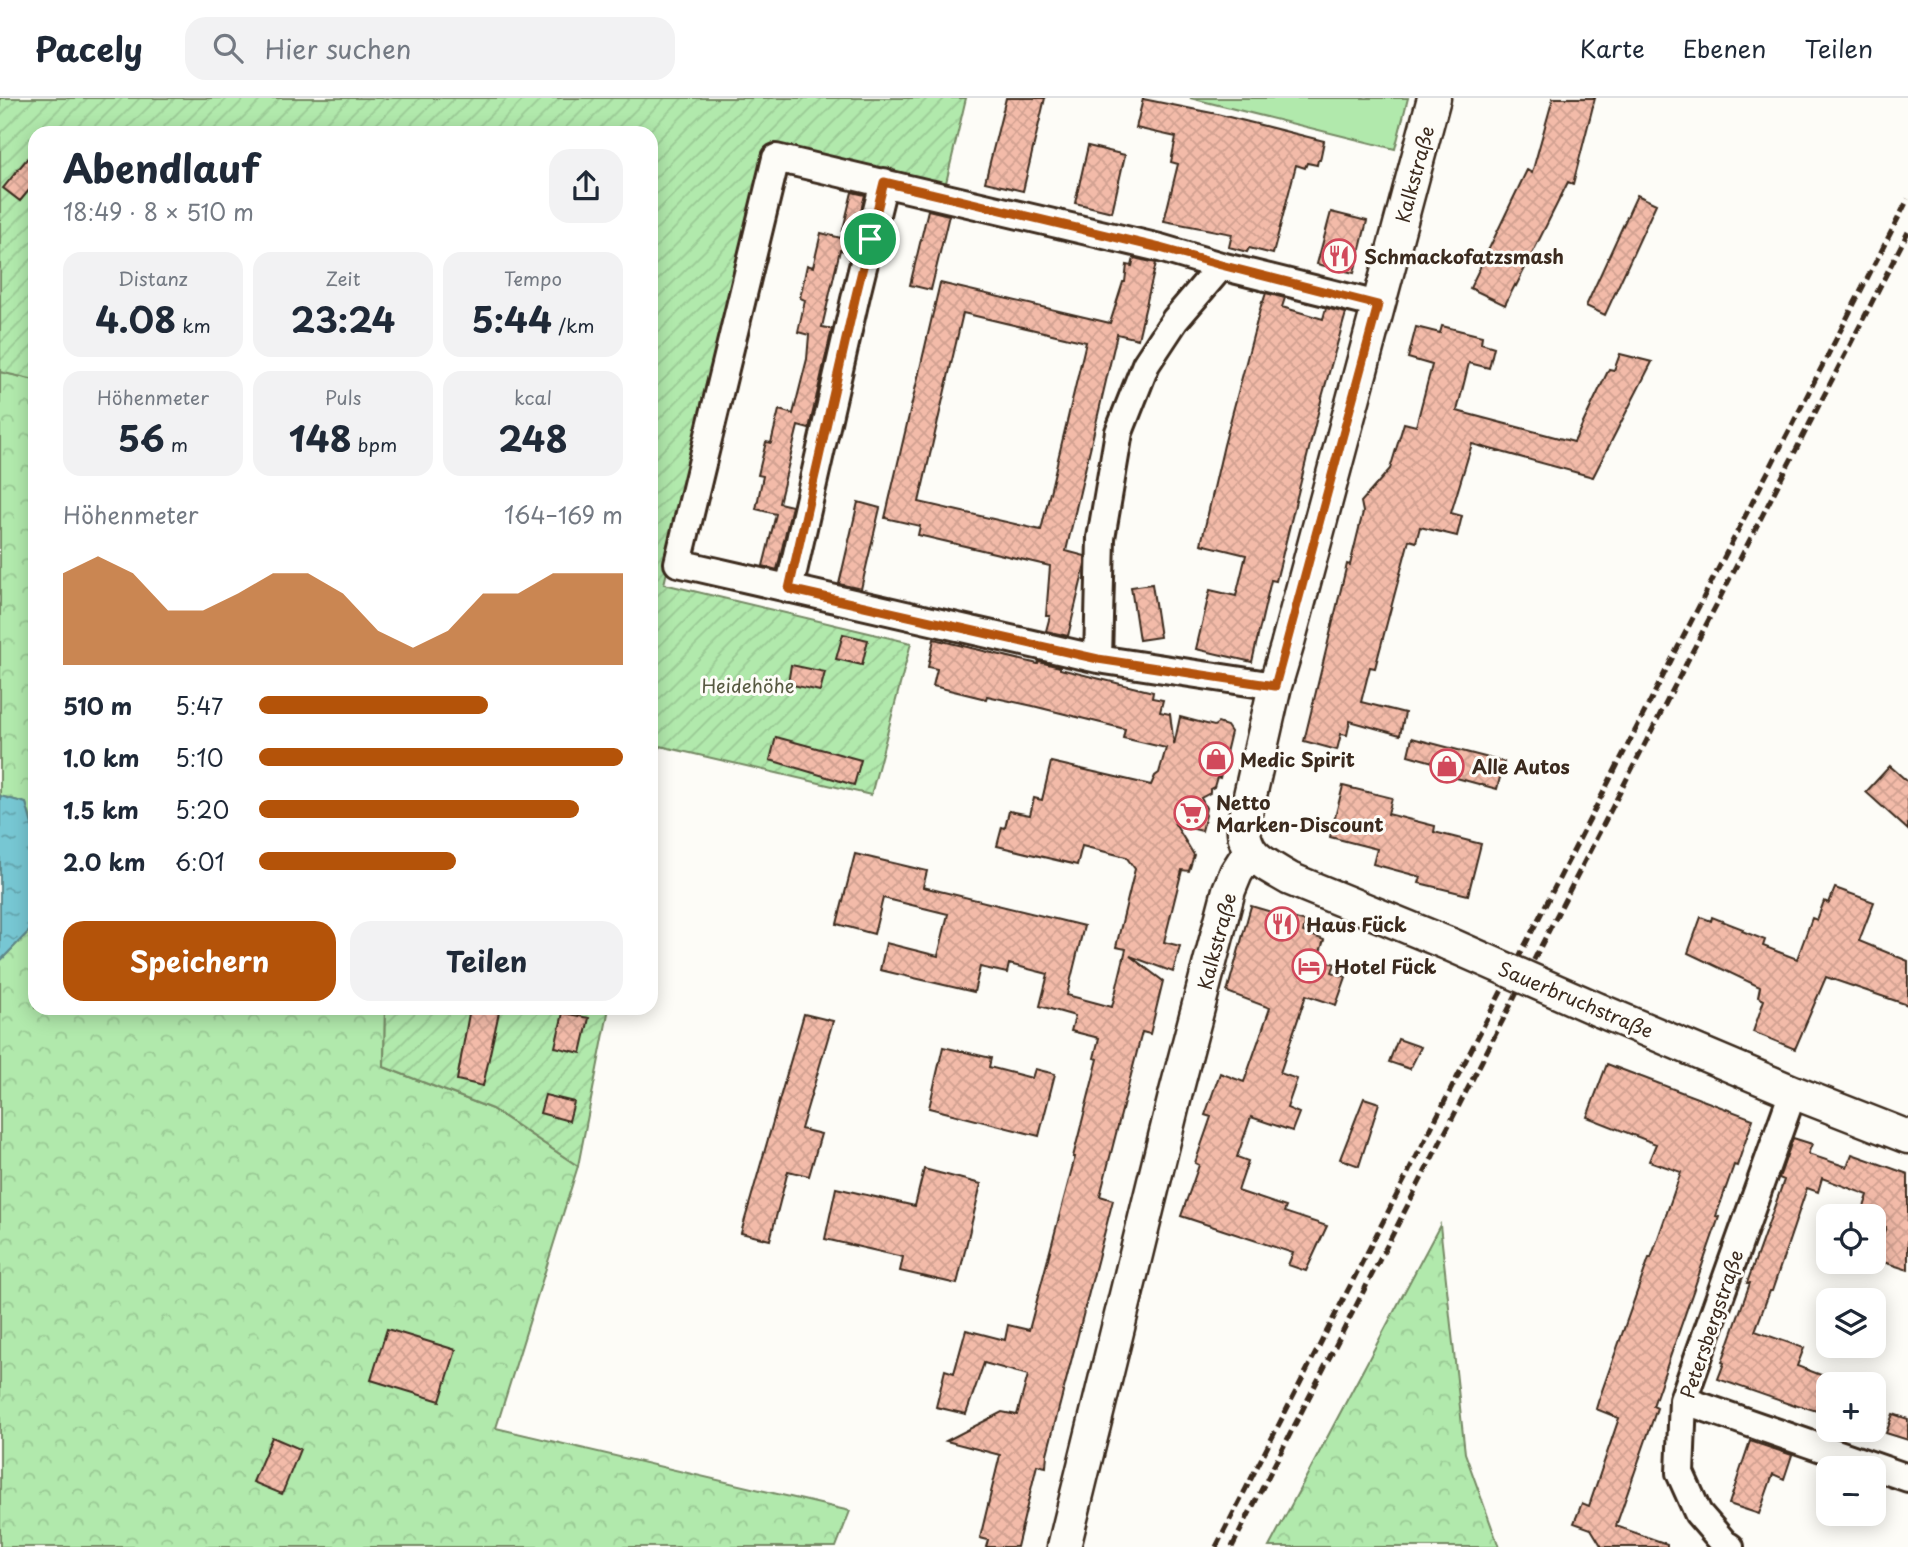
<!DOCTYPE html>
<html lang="de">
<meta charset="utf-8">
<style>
body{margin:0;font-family:"Playpen Sans",sans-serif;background:#f2f2f3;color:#1f2937;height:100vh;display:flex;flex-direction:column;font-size:26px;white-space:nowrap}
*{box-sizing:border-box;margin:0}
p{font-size:23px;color:#747a83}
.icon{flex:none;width:38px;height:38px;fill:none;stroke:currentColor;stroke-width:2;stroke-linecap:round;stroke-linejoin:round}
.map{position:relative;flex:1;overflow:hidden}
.sheet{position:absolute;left:28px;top:28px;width:630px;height:889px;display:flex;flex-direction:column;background:#fff;border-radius:21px;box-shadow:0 4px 18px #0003}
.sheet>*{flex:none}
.tools{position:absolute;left:1816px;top:1106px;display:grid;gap:14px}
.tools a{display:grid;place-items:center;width:70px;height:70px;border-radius:14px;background:#fff;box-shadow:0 4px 18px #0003;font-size:35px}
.pin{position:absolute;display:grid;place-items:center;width:60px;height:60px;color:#fff;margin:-30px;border:4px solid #fff;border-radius:50%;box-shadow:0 2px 7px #0007}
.round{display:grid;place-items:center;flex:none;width:74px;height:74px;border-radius:21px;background:#f2f2f3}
.summary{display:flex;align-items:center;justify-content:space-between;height:119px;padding:0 35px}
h1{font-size:38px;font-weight:700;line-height:52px}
.figures{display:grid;grid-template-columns:repeat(3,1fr);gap:10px;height:119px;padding:7px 35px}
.figures div{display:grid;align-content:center;border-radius:18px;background:#f2f2f3;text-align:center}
.figures b{font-size:35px;font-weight:700}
.figures small{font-size:19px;font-weight:400}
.figures p{font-size:19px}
.chart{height:196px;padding:14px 35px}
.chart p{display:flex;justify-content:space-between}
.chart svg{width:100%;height:126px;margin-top:7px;fill:#b45309;opacity:.7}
.primary-button{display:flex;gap:14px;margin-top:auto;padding:14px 35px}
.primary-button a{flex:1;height:80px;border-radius:21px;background:#b45309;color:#fff;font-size:28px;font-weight:700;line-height:80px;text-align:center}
.primary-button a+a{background:#f2f2f3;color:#1f2937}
ul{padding:0 35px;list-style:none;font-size:23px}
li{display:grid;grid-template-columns:112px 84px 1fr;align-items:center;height:52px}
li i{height:18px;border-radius:9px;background:#b45309}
header{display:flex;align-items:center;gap:42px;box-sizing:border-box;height:98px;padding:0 35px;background:#fff;border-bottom:2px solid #e0e1e3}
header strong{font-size:33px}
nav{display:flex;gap:38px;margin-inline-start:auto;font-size:24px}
.search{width:490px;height:63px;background:#f2f2f3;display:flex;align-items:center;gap:18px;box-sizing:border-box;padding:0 24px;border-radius:21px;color:#747a83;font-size:26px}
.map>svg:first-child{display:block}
.forest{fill:url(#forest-crowns);stroke:#768a65;stroke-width:2}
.park{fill:#b1e9ac;stroke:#768a65;stroke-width:2}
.garden{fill:url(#garden-furrows);stroke:#768a65;stroke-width:2}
.water{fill:url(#water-ripples);stroke:#5f888b;stroke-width:2}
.building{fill:url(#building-cross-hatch);stroke:#3b2a1e;stroke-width:2;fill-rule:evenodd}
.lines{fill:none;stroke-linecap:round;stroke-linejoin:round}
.minor-casing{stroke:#3b2a1e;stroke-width:32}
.tertiary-casing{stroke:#3b2a1e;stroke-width:37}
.minor{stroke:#fdfcf7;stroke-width:26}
.tertiary{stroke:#fdfcf7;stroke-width:32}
.rail{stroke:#3b2a1e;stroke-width:5;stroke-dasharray:10 5;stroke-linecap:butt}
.tertiary-bridge-casing{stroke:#3b2a1e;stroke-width:37;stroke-linecap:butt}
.tertiary-bridge{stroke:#fdfcf7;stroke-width:32}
.route-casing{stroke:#fff;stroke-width:14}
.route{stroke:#b45309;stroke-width:9}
.labels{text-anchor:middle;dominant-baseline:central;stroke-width:6;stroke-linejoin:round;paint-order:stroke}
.street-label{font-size:19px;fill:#3b2a1e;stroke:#fdfcf7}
.poi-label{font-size:19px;font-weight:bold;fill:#3b2a1e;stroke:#fdfcf7;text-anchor:start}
.park-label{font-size:19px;fill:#585a42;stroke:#fdfcf7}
</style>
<header>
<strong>Pacely</strong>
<div class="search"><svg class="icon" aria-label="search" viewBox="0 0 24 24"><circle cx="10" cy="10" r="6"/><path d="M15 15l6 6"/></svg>Hier suchen</div>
<nav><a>Karte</a><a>Ebenen</a><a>Teilen</a></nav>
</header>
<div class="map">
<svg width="1908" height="1449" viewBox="0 0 1908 1449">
<defs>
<pattern id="forest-crowns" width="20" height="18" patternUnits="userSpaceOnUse" patternTransform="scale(1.75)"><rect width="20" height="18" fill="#b1e9ac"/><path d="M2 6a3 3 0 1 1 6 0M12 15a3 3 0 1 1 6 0" fill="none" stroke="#99c894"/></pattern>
<pattern id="garden-furrows" width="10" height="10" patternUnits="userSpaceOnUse" patternTransform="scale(1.75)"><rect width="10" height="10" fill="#b1e9ac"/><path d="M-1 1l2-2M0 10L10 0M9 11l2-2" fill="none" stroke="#99c894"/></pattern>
<pattern id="water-ripples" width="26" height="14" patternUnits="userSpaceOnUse" patternTransform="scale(1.75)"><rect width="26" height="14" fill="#77c7d3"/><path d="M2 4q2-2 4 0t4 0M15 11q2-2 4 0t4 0" fill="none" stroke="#63a2ab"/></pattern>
<pattern id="building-cross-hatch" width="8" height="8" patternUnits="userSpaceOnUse" patternTransform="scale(1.75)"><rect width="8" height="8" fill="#f3bba9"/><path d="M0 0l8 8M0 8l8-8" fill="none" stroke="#d1a191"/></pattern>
</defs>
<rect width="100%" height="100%" fill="#fdfcf7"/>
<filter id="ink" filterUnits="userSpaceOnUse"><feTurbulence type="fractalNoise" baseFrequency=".0143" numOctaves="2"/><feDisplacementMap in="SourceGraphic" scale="14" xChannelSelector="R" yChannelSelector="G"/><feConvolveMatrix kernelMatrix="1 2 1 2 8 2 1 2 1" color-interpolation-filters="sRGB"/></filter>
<g filter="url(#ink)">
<path class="forest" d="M 0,274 L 35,282 L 35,738 L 26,705 L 0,698 Z
M 35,827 L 35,910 L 385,910 L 384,969 L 492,1011 L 578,1068 L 496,1330 L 850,1413 L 836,1449 L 0,1449 L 0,863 Z
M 1440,1127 L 1465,1355 L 1499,1449 L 1269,1449 Z"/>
<path class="park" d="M 1190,0 L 1408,0 L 1395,51 Z"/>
<path class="garden" d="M 0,0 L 966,0 L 945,89 L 770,49 L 664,486 L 911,545 L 871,697 L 660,648 L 651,693 L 651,35 L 35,35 L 35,282 L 0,274 Z
M 385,910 L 609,910 L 578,1068 L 492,1011 L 384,969 Z"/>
<path class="water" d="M 0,698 L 26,705 L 35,738 L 35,827 L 0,863 Z"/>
<path class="building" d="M 1006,0 L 1045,0 L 1023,93 L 985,84 Z
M 1553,0 L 1595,0 L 1573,86 L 1568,84 L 1516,188 L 1515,187 L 1505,207 L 1470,190 L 1527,72 L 1532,75 Z
M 1143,1 L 1217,16 L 1324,43 L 1320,62 L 1318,62 L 1317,67 L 1307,65 L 1305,70 L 1296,67 L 1273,156 L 1249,150 L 1247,154 L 1229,149 L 1232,136 L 1164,123 L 1178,66 L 1171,64 L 1176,39 L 1136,30 Z
M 1088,48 L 1125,57 L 1112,114 L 1075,105 Z
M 35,51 L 35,85 L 20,103 L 3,90 Z
M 852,94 L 865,97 L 850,154 L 840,152 L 822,229 L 832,231 L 809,331 L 798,328 L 779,405 L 792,408 L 777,472 L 763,468 L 776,416 L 756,411 L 763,378 L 758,377 L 766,344 L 771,345 L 779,312 L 793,316 L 807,261 L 809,237 L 798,234 L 805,202 L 800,200 L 807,167 L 813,169 L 821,135 L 841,140 Z
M 1637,97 L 1656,106 L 1605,217 L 1586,208 Z
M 928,112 L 949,117 L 931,192 L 910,187 Z
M 1331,114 L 1367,123 L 1354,175 L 1317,166 Z
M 1134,160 L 1156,165 L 1138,241 L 1117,236 L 1066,453 L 1085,458 L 1085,467 L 1068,538 L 1046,533 L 1050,518 L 1046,518 L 1050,468 L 918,437 L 920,428 L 885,420 L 940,185 L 1110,225 L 1123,184 L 1125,184 L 1127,167 L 1132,168 ZM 963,215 L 1086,244 L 1041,432 L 919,404 Z
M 1266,195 L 1285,200 L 1282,209 L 1323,221 L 1326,210 L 1346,215 L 1322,299 L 1276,483 L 1271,482 L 1252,564 L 1196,551 L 1210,492 L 1236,498 L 1246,457 L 1201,446 L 1224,347 L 1262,204 L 1263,204 Z
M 1442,228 L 1482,238 L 1481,245 L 1494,249 L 1489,270 L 1469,265 L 1457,313 L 1574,344 L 1609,271 L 1614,272 L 1620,256 L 1652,264 L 1593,379 L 1472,346 L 1451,415 L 1462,418 L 1457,438 L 1420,429 L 1416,444 L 1409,442 L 1375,570 L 1370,569 L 1361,604 L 1405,615 L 1400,637 L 1350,623 L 1347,637 L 1341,636 L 1337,652 L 1304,643 L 1347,466 L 1350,467 L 1363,414 L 1361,404 L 1390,371 L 1404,325 L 1416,328 L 1432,267 L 1408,260 L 1416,229 L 1440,235 Z
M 858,404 L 880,410 L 861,491 L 839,486 Z
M 1152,486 L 1160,539 L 1139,542 L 1131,489 Z
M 843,536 L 868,542 L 862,567 L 836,561 Z
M 934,541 L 1038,566 L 1039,564 L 1060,569 L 1060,571 L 1153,594 L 1152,600 L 1163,602 L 1160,614 L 1170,616 L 1174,647 L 1180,619 L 1214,628 L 1218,625 L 1227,628 L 1231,634 L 1220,680 L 1217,679 L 1214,689 L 1210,691 L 1210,695 L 1201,700 L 1206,710 L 1205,715 L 1206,717 L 1202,733 L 1175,726 L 1194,757 L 1189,773 L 1182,772 L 1164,844 L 1180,848 L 1173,874 L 1130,858 L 1163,883 L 1150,936 L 1142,934 L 1100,1098 L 1113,1102 L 1047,1356 L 1046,1369 L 1037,1367 L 1017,1449 L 986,1449 L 988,1442 L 980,1440 L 1000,1357 L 946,1343 L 1002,1314 L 1017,1317 L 1028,1277 L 984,1265 L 966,1316 L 936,1309 L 945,1272 L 954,1275 L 966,1232 L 1005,1242 L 1008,1227 L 1029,1232 L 1075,1059 L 1073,1059 L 1098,961 L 1094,960 L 1099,940 L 1071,933 L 1075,918 L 1040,908 L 1048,876 L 1009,866 L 1007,875 L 980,869 L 974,894 L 880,872 L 886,845 L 938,858 L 948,816 L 883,800 L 874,836 L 837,826 L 855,756 L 927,773 L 923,789 L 1084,828 L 1067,897 L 1112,909 L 1126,851 L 1116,849 L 1135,771 L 1126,759 L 1082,748 L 1077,767 L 997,748 L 1002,729 L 1005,730 L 1009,713 L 1030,717 L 1034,700 L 1042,702 L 1051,664 L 1151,687 L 1155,678 L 1159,675 L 1166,650 L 1123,640 L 1125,631 L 1033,608 L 987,598 L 986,601 L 933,588 L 937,571 L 928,569 Z
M 791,567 L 825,574 L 820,593 L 788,586 Z
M 776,639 L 861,662 L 854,687 L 770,662 Z
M 1412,640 L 1504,664 L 1497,691 L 1438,675 L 1440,666 L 1408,657 Z
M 1890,668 L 1908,684 L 1908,732 L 1866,694 Z
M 1343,688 L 1392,700 L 1388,716 L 1435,728 L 1434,734 L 1481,746 L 1468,797 L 1419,785 L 1421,779 L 1373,766 L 1377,751 L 1330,739 Z
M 1835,790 L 1874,804 L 1859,843 L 1908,863 L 1908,907 L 1826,879 L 1795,951 L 1753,934 L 1764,902 L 1758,899 L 1760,889 L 1688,855 L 1701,819 L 1711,823 L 1712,819 L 1743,831 L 1742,833 L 1765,842 L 1763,848 L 1797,861 L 1812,820 L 1817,822 L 1824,803 L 1829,805 Z
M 1251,808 L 1306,824 L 1303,834 L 1324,842 L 1318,860 L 1335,866 L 1332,874 L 1346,879 L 1336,907 L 1306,897 L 1280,975 L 1297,981 L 1287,1010 L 1299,1015 L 1292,1033 L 1251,1019 L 1237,1059 L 1248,1063 L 1238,1093 L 1286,1109 L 1284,1114 L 1327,1128 L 1306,1173 L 1288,1167 L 1293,1155 L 1181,1118 L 1199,1067 L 1195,1065 L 1211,1019 L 1205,1017 L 1220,975 L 1244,984 L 1270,910 L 1227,894 Z
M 470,910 L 481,910 L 499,914 L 483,988 L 457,982 Z
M 563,915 L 589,920 L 581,955 L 555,949 Z
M 804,916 L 833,923 L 801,1031 L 821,1036 L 809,1078 L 788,1073 L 770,1142 L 741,1135 Z
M 1398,941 L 1421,949 L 1410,971 L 1389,964 Z
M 943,949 L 991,960 L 989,969 L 1032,980 L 1035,971 L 1055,976 L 1039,1038 L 929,1010 Z
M 1607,966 L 1753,1021 L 1737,1068 L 1734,1067 L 1716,1118 L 1719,1119 L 1653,1308 L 1657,1310 L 1616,1428 L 1667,1446 L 1667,1449 L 1602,1449 L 1591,1431 L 1574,1425 L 1582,1405 L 1589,1408 L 1619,1320 L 1596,1311 L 1598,1304 L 1649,1160 L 1651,1160 L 1681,1074 L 1649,1063 L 1656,1046 L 1587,1019 Z
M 545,997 L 574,1004 L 569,1023 L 540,1015 Z
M 1364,1000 L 1379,1005 L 1359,1068 L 1340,1061 Z
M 1793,1040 L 1812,1046 L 1808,1056 L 1847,1069 L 1852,1056 L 1908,1076 L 1908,1172 L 1874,1161 L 1886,1129 L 1874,1124 L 1874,1118 L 1861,1118 L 1868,1097 L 1822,1080 L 1818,1094 L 1807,1090 L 1772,1193 L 1770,1193 L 1755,1233 L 1804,1250 L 1797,1268 L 1829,1280 L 1829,1317 L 1795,1306 L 1795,1308 L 1718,1281 L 1724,1265 L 1722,1264 L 1750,1185 L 1747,1185 L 1784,1082 L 1779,1080 Z
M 924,1071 L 981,1086 L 957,1186 L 900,1173 L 903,1159 L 825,1141 L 836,1090 L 915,1108 Z
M 387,1231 L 456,1252 L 440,1303 L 371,1282 Z
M 1893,1316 L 1908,1321 L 1908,1342 L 1886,1335 Z
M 272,1339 L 300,1351 L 282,1396 L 253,1384 Z
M 1750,1343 L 1792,1357 L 1784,1381 L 1773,1376 L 1759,1416 L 1729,1406 Z"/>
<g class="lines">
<defs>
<path id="minor" d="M 789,491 L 856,197 L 884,84
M 1098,561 L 1101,440 L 1119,334 L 1146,266 L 1175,222 L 1221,168
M 1275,588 L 1098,561 L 678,465 L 776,60 L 1160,150 L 1221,168 L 1378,207
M 1683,1302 L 1908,1380
M 1730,1449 L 1724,1445 L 1698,1415 L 1680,1375 L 1683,1302 L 1793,994"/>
<path id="tertiary" d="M 1434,0 L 1287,548 L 1275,588 L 1244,724 C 1241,757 1265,766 1290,781 L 1449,846
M 1599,912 L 1793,994 L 1908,1039
M 1064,1449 L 1176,994 L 1229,792 L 1236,775 L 1250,753"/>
</defs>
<use href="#minor" class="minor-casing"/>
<use href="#tertiary" class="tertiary-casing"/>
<use href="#minor" class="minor"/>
<use href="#tertiary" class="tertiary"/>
<path class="rail" d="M 1216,1449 L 1908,101
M 1232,1449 L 1908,134"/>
<defs>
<path id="tertiary-bridge" d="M 1449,846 L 1599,912"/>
</defs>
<use href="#tertiary-bridge" class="tertiary-bridge-casing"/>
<use href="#tertiary-bridge" class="tertiary-bridge"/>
</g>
</g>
<g class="lines" filter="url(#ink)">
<defs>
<path id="route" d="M 884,84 L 1160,150 L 1221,167 L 1378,207 L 1275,588 L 1098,561 L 789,491 L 856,197 Z"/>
</defs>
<use href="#route" class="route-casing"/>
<use href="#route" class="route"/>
</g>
<defs>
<symbol id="restaurant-ring" viewBox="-11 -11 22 22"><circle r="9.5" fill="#fdfcf7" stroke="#d1495b" stroke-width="1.5"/><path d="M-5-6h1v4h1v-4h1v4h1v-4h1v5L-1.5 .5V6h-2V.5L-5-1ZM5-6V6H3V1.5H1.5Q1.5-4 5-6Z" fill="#d1495b"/></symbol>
<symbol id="shop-ring" viewBox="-11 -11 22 22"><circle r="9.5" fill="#fdfcf7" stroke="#d1495b" stroke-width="1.5"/><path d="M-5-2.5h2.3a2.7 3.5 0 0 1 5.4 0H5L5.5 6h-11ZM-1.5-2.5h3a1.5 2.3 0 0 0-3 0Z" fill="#d1495b"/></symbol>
<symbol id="supermarket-ring" viewBox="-11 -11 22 22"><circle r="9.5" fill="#fdfcf7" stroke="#d1495b" stroke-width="1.5"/><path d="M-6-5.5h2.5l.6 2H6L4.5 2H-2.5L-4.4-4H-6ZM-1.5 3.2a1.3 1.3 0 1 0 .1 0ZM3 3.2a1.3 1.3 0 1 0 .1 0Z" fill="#d1495b"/></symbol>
<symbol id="hotel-ring" viewBox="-11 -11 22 22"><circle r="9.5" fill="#fdfcf7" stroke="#d1495b" stroke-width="1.5"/><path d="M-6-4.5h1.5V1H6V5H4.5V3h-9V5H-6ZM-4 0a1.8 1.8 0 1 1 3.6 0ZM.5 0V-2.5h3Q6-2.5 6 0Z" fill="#d1495b"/></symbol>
</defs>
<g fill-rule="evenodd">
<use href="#restaurant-ring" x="1320" y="139" width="38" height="38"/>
<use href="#shop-ring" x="1197" y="642" width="38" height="38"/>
<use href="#shop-ring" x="1428" y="649" width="38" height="38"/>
<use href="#supermarket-ring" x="1172" y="696" width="38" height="38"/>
<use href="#restaurant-ring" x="1263" y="807" width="38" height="38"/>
<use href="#hotel-ring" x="1290" y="849" width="38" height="38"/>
</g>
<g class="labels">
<g class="street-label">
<text transform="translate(1414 76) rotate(-75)">Kalkstraße</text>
<text transform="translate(1216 843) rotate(-75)">Kalkstraße</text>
<text transform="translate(1576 901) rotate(23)">Sauerbruchstraße</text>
<text transform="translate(1711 1226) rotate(-71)">Petersbergstraße</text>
</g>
<g class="poi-label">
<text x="1364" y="158">Schmackofatzsmash</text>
<text x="1240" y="661">Medic Spirit</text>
<text x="1472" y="668">Alle Autos</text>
<text x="1216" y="704">Netto<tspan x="1216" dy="22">Marken-Discount</tspan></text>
<text x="1306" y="826">Haus Fück</text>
<text x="1334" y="868">Hotel Fück</text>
</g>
<g class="park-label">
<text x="748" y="587">Heidehöhe</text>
</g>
</g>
</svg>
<div class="tools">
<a><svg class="icon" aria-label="locate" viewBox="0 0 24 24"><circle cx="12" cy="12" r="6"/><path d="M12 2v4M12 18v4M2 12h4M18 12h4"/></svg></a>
<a><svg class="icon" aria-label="layers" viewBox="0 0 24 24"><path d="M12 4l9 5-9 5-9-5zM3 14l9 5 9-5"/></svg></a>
<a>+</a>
<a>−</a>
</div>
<div class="pin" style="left:870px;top:141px;background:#1e9e55"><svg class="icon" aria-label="arrive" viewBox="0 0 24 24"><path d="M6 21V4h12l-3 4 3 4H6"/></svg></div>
<section class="sheet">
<div class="summary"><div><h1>Abendlauf</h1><p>18:49 · 8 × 510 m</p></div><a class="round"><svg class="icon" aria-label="share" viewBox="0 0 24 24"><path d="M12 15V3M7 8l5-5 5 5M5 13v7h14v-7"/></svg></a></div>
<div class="figures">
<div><p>Distanz</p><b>4.08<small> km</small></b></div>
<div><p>Zeit</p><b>23:24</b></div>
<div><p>Tempo</p><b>5:44<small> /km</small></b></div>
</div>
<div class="figures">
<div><p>Höhenmeter</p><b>56<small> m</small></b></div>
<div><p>Puls</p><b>148<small> bpm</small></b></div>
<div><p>kcal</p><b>248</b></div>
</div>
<div class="chart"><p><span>Höhenmeter</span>164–169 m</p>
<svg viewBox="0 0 160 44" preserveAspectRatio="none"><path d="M0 44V12L10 6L20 12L30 25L40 25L50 19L60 12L70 12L80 19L90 32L100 38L110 32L120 19L130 19L140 12L150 12L160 12V44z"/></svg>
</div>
<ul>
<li><b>510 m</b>5:47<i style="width:63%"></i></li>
<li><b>1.0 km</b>5:10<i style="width:100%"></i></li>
<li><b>1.5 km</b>5:20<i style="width:88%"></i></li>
<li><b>2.0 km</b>6:01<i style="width:54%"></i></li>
</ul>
<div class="primary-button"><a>Speichern</a><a>Teilen</a></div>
</section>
</div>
